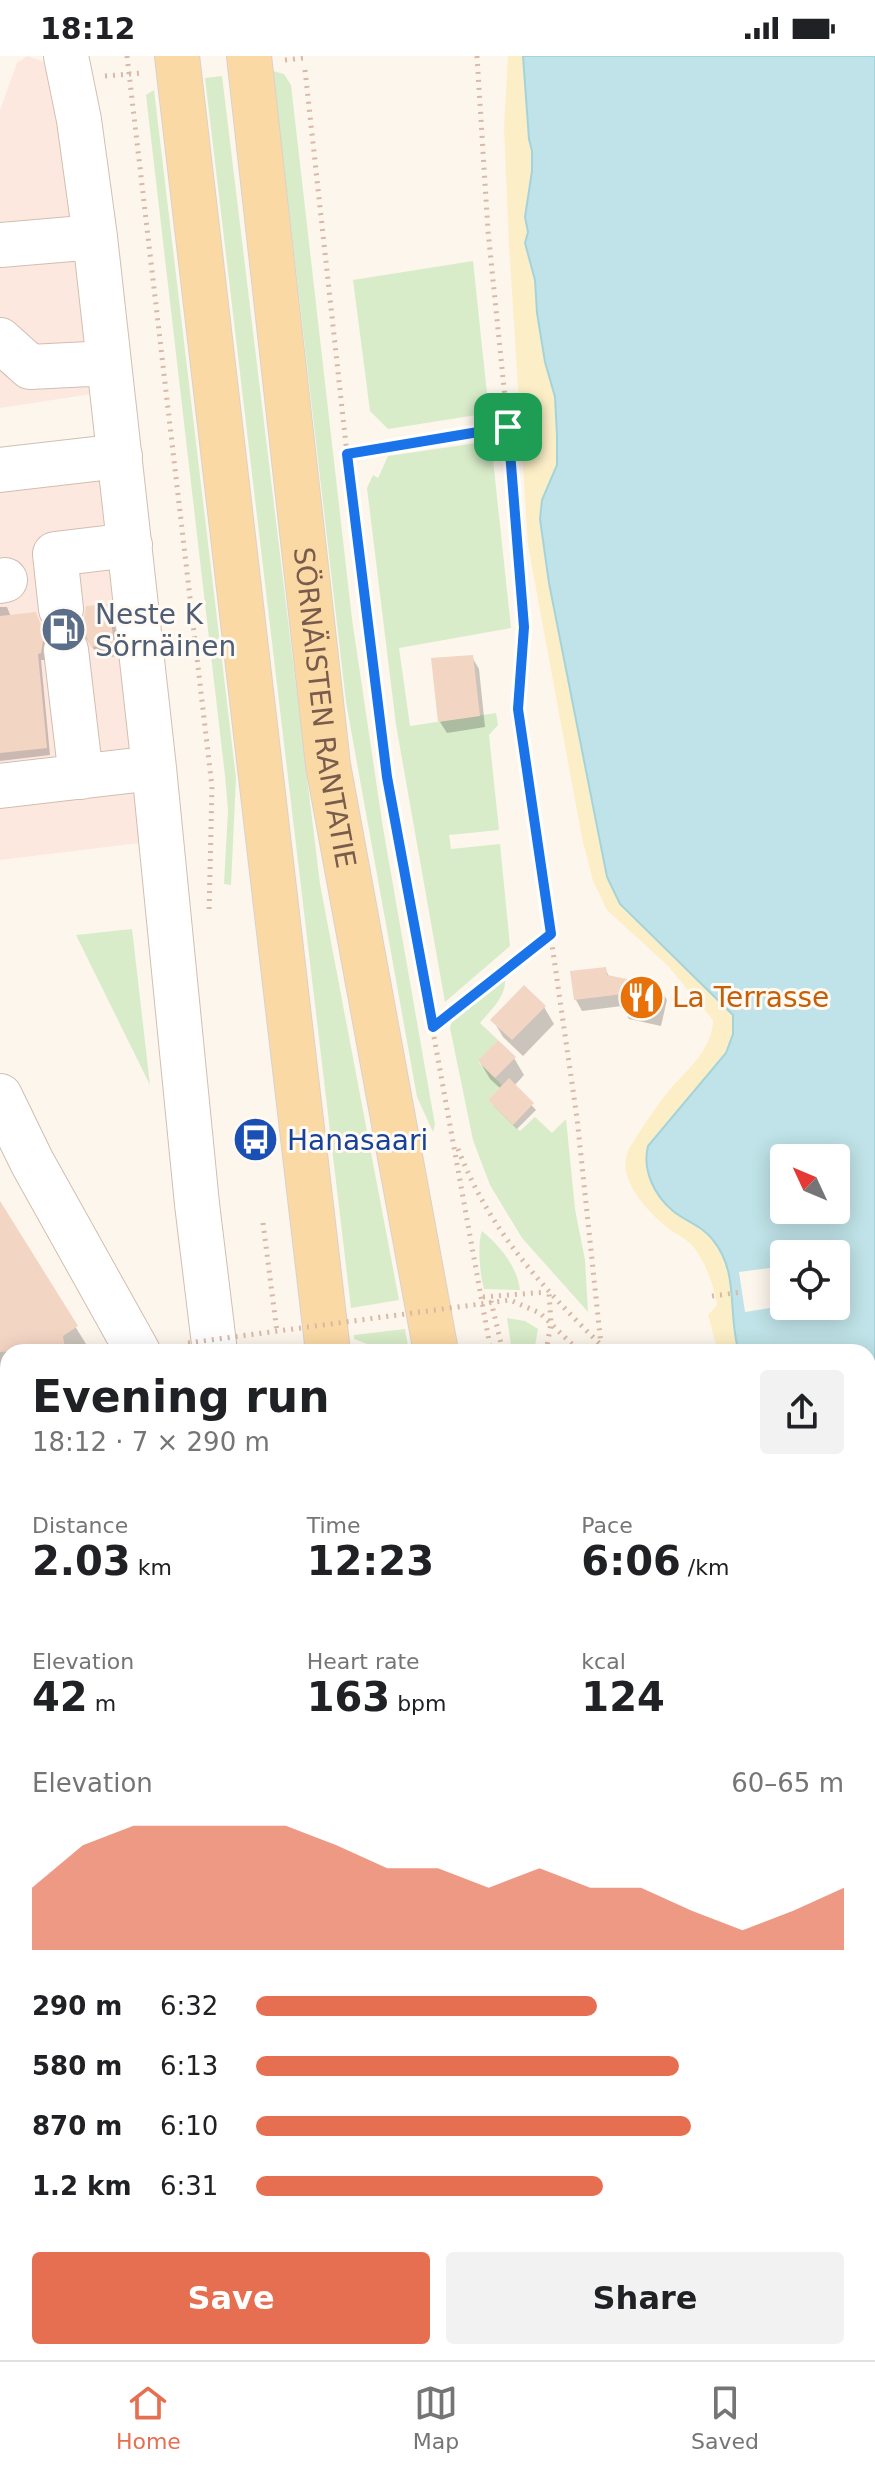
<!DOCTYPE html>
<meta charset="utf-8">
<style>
body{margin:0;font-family:"DejaVu Sans",sans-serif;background:#f2f2f2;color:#202124;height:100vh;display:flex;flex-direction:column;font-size:30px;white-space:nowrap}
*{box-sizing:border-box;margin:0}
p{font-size:26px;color:#757577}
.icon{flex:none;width:44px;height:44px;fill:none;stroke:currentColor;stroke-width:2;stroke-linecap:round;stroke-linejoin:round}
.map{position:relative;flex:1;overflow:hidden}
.details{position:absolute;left:0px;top:1288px;width:876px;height:1016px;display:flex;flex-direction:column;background:#fff;border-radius:24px 24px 0 0;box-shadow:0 4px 20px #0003}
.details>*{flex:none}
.needle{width:52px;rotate:314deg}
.tools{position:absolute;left:770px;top:1088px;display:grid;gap:16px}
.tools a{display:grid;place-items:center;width:80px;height:80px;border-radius:8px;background:#fff;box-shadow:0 4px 20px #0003;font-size:40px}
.pin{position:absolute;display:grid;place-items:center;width:68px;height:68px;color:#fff;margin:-34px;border-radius:16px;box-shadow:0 4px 12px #0006}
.round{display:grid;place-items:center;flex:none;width:84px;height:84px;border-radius:8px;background:#f2f2f2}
.head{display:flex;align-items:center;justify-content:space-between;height:136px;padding:0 32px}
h1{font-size:44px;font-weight:600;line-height:60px}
.stats{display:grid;grid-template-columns:repeat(3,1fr);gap:12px;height:136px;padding:8px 32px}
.stats div{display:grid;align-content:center}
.stats b{font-size:40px;font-weight:600}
.stats small{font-size:22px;font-weight:400}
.stats p{font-size:22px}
.chart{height:224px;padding:16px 32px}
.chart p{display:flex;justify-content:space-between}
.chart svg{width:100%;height:144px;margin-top:8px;fill:#e76f51;opacity:.7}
.primary-button{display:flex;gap:16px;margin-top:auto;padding:16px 32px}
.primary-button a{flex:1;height:92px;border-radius:8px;background:#e76f51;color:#fff;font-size:32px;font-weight:600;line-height:92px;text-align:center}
.primary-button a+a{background:#f2f2f2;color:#202124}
ul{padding:0 32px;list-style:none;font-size:26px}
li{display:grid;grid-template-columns:128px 96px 1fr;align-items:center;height:60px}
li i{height:20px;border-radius:10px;background:#e76f51}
.status{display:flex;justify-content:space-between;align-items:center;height:56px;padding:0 40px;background:#fff;direction:ltr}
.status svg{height:22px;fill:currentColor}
.menu{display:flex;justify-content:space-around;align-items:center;height:112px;border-top:2px solid #e0e0e0;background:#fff;font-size:22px;color:#757577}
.menu a{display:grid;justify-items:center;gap:4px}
.menu .on{color:#e76f51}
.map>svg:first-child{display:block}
.residential{fill:#f5e8da}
.commercial{fill:#fde8e0}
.education{fill:#f3e8fa}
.green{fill:#d8ecc9}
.sand{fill:#fcefc7}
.water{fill:#bfe3e8;stroke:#a5d3da;stroke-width:2;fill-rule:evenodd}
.pier{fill:#fdf6ec}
.shadow{fill:#0003}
.building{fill:#f3d5c3}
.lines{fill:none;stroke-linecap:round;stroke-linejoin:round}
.minor-tunnel{stroke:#dcd0c4;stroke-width:44;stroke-dasharray:44 22;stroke-linecap:butt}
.minor-casing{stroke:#d1beb0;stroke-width:46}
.major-casing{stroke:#dad1cd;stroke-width:46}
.path{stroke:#d9b8a5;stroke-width:5;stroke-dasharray:2 6;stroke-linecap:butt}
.minor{stroke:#fff;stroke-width:44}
.major{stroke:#fbd9a5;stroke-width:44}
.path-bridge{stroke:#d9b8a5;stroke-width:5;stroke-dasharray:2 6;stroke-linecap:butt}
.route-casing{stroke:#fff;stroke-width:16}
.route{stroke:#1a73e8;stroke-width:10}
.labels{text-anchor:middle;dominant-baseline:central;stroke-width:6;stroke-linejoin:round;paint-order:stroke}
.service-label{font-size:28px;fill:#4e5e75;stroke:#fffaf3;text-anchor:start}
.street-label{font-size:28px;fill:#7a5c4d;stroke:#fffaf3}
.food-label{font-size:28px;fill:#c56008;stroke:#fffaf3;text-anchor:start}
.transit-label{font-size:28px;fill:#164399;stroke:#fffaf3;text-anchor:start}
</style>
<div class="status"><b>18:12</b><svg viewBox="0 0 49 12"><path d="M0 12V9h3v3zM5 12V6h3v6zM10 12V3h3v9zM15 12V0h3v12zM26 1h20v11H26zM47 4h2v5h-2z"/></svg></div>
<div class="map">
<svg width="875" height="2304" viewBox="0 0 875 2304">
<rect width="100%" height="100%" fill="#fdf6ec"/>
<path class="residential" d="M 875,1628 L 875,1867 L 868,1861 L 868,1636 Z"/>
<path class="commercial" d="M 27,0 L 45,6 L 53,14 L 75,209 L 92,338 L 0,352 L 0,54 L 17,7 Z
M 105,419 L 148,786 L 0,804 L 0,435 Z
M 8,2289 L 8,2296 L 366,2296 L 367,2304 L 0,2304 L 0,2290 Z"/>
<path class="education" d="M 8,1391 L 8,1676 L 0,1676 L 0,1392 Z
M 875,2173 L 875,2304 L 748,2304 L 756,2296 L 868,2296 L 868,2174 Z"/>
<path class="green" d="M 273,15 L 284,18 L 291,29 L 352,563 L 383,772 L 435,1069 L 433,1076 L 417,1041 L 346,646 Z
M 222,20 L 320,828 L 399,1244 L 351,1252 L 205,22 Z
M 154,34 L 236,722 L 231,829 L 224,828 L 228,754 L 225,720 L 146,39 Z
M 473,205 L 489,357 L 388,373 L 370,355 L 353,224 Z
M 491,385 L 511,572 L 399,592 L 410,670 L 496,657 L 498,669 L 489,679 L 499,774 L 449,779 L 451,793 L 500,788 L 510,890 L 445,946 L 396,669 L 367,432 L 373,419 L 378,422 L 388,400 Z
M 132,873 L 150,1029 L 76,879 Z
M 505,922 C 507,940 491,954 480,967 L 498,984 L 478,1006 L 502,1029 L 488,1044 L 520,1075 L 535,1061 L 552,1077 L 566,1063 L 575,1153 L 585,1204 L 588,1256 L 522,1182 L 490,1129 L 473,1084 L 450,972 L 453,961 Z
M 482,1175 C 500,1190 517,1210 520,1234 L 484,1233 C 480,1219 477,1188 482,1175 Z
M 507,1262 L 525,1265 L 538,1273 L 534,1296 L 512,1296 Z
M 405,1273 L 409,1296 L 389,1296 L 354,1283 L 354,1279 Z
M 868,1472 L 875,1478 L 875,1537 L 868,1531 Z
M 676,2296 L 756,2296 L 748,2304 L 676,2304 Z"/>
<path class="sand" d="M 508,0 L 523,0 L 529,83 L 532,95 L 532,115 L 525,161 L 528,176 L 525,188 L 535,224 L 537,257 L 545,306 L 555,341 L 557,380 L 557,409 L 542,444 L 540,463 L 549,527 L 607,821 L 707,935 L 733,958 L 733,978 L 726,997 L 648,1090 C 642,1114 654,1139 673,1155 C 685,1165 704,1171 713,1184 C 740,1217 727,1258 739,1296 L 718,1296 L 708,1259 L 717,1249 C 714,1229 704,1202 690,1187 C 684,1182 676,1178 669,1173 C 647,1155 613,1121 630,1091 C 641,1073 653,1055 666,1038 C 685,1015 712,996 713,964 L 668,910 L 607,854 L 593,825 L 582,782 L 528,489 L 509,189 L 504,72 Z"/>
<path class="water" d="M 523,0 L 875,0 L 875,1464 L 868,1458 L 868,1296 L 739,1296 C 727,1258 740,1217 713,1184 C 704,1171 685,1165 673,1155 C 654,1139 642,1114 648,1090 L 726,997 L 733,978 L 733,959 L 620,848 L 607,821 L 549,527 L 540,463 L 542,444 L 557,409 L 557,380 L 555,341 L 545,306 L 537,257 L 535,224 L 525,187 L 528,176 L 525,161 L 532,115 L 532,95 L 529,83 ZM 784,1102 L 836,1102 L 836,1154 L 784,1154 ZM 784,1198 L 836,1198 L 836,1250 L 784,1250 Z"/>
<path class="pier" d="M 778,1211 L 783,1250 L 745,1256 L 739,1216 Z"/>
<path class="shadow" d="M 108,550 L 114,562 L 119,600 L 100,602 L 79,572 Z
M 0,551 L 7,551 L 11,561 L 41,570 L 53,584 L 46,593 L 44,604 L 41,604 L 50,699 L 0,705 Z
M 472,601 L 479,613 L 485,671 L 447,677 L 440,666 Z
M 605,913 L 610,922 L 660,932 L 667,944 L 661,970 L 629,963 L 622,950 L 582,955 L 576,944 L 572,917 Z
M 544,951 L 554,968 L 523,1000 L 503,981 L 493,964 Z
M 514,1002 L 524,1019 L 514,1030 L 536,1054 L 517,1073 L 493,1049 L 501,1033 L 490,1023 L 480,1006 Z
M 0,1149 L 91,1296 L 8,1296 L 8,1335 L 0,1336 Z
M 8,1393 L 8,1495 L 0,1496 L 0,1394 Z
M 8,1580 L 8,1707 L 0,1707 L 0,1607 Z
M 875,1631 L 875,1732 L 868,1725 L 868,1639 Z
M 868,1863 L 875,1870 L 875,2122 L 868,2115 Z
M 868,2236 L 875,2243 L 875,2304 L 793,2304 L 797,2296 L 868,2296 Z
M 8,2291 L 8,2296 L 375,2296 L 376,2304 L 0,2304 L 0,2292 Z"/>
<path class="building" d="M 109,548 L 114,588 L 91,591 L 86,580 L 77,572 L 84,562 L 86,550 Z
M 36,556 L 40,567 L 50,575 L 43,585 L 41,597 L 38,598 L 47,692 L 0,697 L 0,560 Z
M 473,599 L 480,660 L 438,666 L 431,602 Z
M 606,911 L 607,919 L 661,930 L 655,959 L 620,952 L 623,938 L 574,944 L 570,915 Z
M 524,929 L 546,950 L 512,984 L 490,964 Z
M 498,984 L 516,1001 L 495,1022 L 478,1005 Z
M 509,1022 L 534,1047 L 513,1069 L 488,1044 Z
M 0,1145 L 78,1270 L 63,1280 L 65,1293 L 0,1296 Z"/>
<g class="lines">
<path class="minor-tunnel" d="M 868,1922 L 875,1928
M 868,2040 L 875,2046"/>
<defs>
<path id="minor" d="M 66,0 L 79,64 L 95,181 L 154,712 L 197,1148 L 215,1296
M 0,189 L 95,181
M 0,284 L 30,311 L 109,307
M 0,414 L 120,400
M 0,525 L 5,524
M 61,553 L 55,498 L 130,489
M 66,594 L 81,721
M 0,730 L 154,712
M 0,1040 L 32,1106 L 138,1296
M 0,1348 L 8,1347
M 868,2190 L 875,2183
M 761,2304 L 769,2296"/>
<g id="major">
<path d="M 177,0 L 328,1296"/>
<path id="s1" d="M 249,0 L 328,709 L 436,1296"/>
<path d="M 0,2202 L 8,2201"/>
<path d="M 0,2248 L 8,2247"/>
<path d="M 453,2296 L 454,2304"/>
<path d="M 561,2296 L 561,2304"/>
</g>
</defs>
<use href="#minor" class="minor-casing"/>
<use href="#major" class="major-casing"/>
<path class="path" d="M 127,0 L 212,731 L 209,858
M 477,0 L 488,175 L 508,371 L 524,571 L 518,653 L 577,1062 L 601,1289
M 285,4 L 303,2
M 305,14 L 347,398 L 387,721 L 491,1296
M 105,20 L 143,17
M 347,398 L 508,371
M 433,971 L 550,878
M 458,1093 C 491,1178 545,1234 608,1296
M 263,1167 L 277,1276
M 712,1240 L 742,1236
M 483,1241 L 547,1236
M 491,1245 L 503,1296
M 43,1295 L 43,1296
M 546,1296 L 551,1267 L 549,1237
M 868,1553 L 875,1559
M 0,1591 L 3,1591
M 868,1608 L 875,1600
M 868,2100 L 875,2106
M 868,2118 L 875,2111
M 868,2131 L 875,2137
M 342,2296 L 343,2304
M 382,2296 L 383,2304
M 399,2296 L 399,2304
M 614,2296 L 615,2304
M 629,2296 L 630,2304"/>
<use href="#minor" class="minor"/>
<use href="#major" class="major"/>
<path class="path-bridge" d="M 188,1287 L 510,1244 L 540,1257 L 580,1296
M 868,2109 L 874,2114"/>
</g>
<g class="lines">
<defs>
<path id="route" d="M 508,371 L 524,571 L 518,653 L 551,878 L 433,971 L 387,721 L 347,398 Z"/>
</defs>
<use href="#route" class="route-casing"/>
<use href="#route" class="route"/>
</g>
<defs>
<symbol id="fuel-disc" viewBox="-11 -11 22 22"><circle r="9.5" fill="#5c6f8a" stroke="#fffaf3"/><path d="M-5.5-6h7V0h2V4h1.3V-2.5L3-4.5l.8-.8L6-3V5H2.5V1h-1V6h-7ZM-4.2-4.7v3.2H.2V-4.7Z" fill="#fff"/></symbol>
<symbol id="restaurant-disc" viewBox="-11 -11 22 22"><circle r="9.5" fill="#e8710a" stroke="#fffaf3"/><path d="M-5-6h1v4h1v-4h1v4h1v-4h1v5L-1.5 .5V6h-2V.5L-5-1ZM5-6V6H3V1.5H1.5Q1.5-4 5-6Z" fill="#fff"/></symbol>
<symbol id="bus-disc" viewBox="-11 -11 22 22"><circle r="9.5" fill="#1a4fb4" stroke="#fffaf3"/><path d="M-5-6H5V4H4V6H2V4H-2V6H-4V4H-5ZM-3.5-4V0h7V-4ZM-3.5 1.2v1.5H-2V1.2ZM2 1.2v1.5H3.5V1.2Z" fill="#fff"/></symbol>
</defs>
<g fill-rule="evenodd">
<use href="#fuel-disc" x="38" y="548" width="51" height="51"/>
<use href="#restaurant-disc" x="616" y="916" width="51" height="51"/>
<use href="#bus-disc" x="230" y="1058" width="51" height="51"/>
</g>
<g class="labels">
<g class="service-label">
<text x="95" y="558">Neste K<tspan x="95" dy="32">Sörnäinen</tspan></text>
</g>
<g class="street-label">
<text stroke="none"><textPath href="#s1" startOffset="656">SÖRNÄISTEN RANTATIE</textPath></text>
</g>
<g class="food-label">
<text x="672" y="941">La Terrasse</text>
</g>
<g class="transit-label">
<text x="287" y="1084">Hanasaari</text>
</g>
</g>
</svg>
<div class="tools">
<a><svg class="needle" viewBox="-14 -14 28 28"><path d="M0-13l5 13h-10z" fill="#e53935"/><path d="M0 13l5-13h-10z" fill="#757577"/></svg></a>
<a><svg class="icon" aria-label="locate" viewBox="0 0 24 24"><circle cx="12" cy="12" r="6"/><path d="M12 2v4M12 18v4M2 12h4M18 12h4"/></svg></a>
</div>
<div class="pin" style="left:508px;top:371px;background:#1e9e55"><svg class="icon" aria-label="arrive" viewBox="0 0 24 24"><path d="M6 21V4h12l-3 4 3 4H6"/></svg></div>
<section class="details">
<div class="head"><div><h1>Evening run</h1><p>18:12 · 7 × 290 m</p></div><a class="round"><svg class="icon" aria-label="share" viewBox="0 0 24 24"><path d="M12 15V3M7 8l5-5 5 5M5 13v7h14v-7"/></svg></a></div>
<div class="stats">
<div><p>Distance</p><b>2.03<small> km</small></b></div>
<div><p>Time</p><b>12:23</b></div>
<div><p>Pace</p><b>6:06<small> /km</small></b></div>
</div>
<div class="stats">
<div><p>Elevation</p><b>42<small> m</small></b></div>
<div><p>Heart rate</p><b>163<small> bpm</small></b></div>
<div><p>kcal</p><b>124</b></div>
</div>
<div class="chart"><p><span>Elevation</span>60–65 m</p>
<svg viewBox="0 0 160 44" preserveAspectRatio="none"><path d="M0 44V25L10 12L20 6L30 6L40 6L50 6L60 12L70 19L80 19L90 25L100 19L110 25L120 25L130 32L140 38L150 32L160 25V44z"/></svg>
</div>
<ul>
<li><b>290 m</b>6:32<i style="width:58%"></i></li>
<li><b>580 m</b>6:13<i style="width:72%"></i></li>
<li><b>870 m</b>6:10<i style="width:74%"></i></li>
<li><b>1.2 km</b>6:31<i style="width:59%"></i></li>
</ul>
<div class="primary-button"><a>Save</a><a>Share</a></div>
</section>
</div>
<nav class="menu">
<a class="on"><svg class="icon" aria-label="home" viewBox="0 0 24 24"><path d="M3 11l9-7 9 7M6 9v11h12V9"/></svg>Home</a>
<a><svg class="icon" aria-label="map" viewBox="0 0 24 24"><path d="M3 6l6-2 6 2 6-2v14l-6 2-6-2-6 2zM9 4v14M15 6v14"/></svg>Map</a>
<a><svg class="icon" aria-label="saved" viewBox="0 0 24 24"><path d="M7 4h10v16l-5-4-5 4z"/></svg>Saved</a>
</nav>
